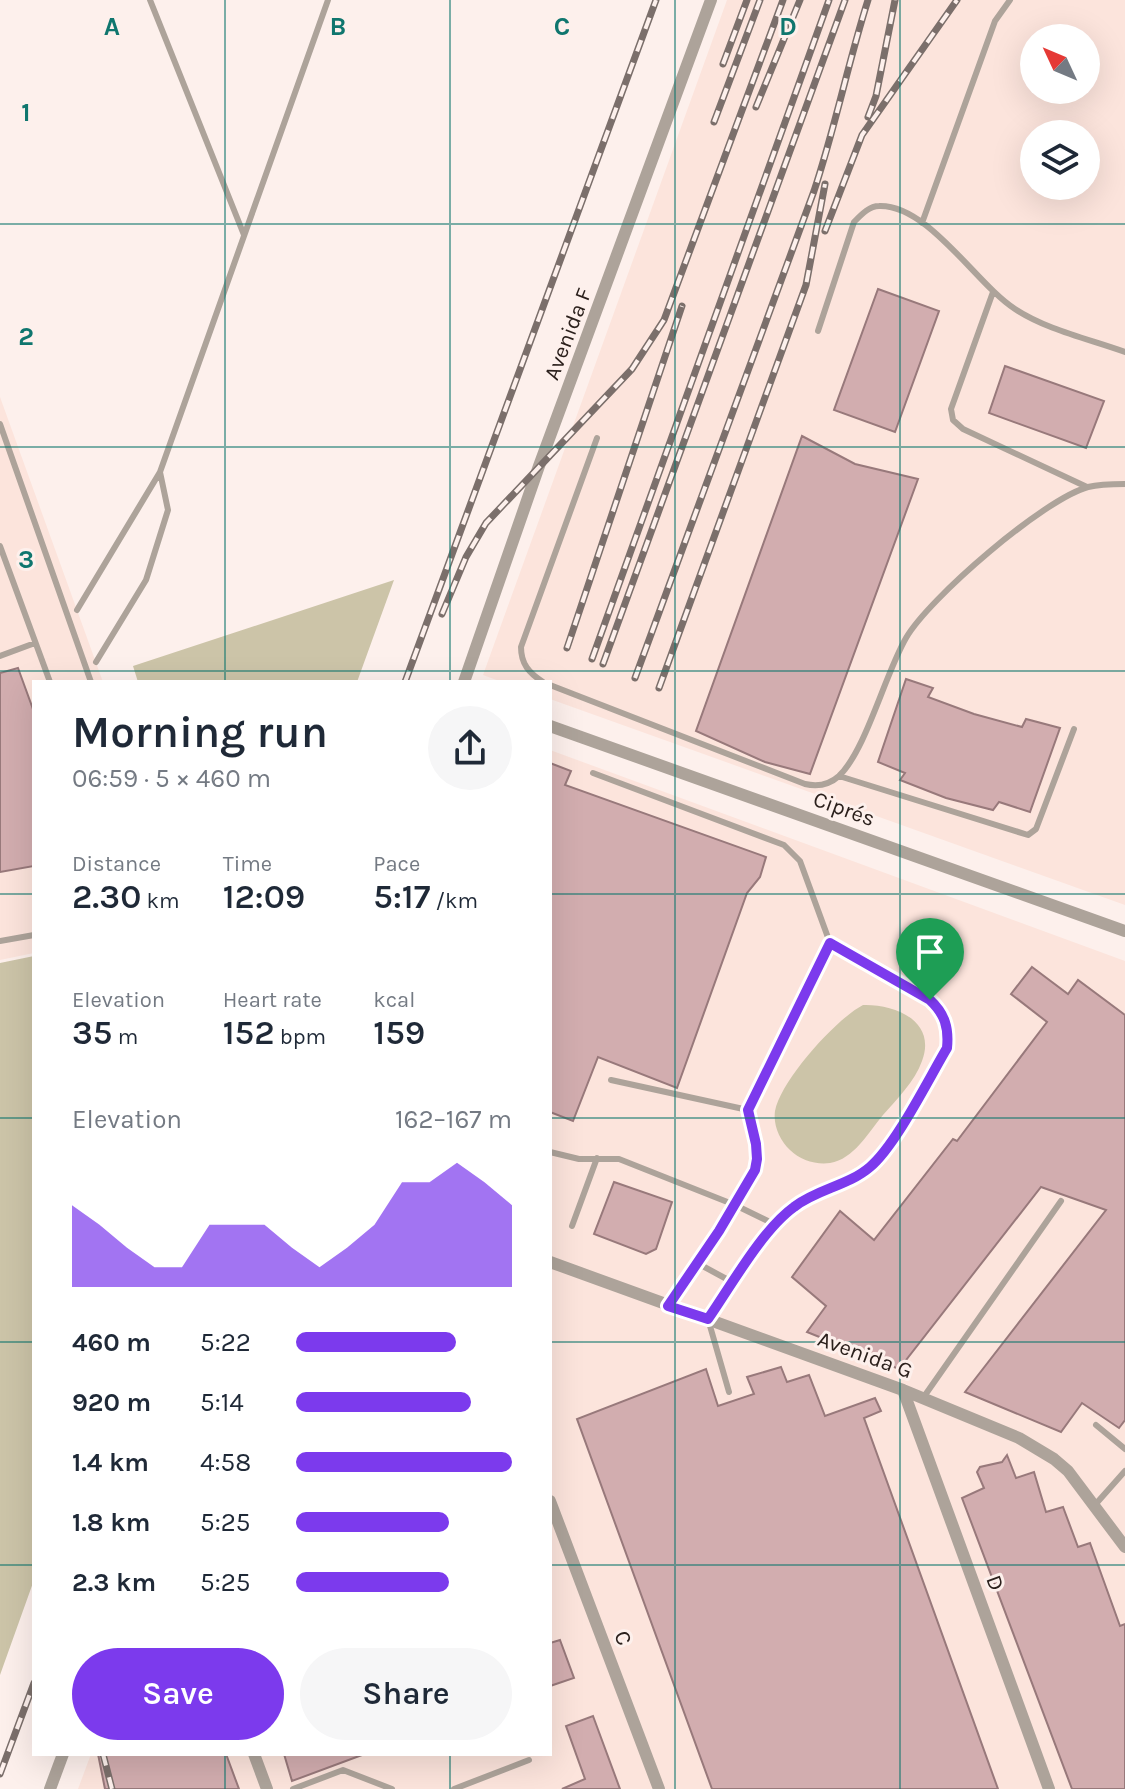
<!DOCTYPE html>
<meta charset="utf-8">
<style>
body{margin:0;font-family:Karla,sans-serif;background:#f6f6f7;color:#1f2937;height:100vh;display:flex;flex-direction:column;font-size:30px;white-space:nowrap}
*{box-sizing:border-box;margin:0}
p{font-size:26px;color:#747a83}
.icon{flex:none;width:44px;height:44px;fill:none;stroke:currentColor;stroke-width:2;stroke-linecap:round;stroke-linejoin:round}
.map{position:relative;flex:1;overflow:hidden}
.details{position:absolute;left:32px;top:680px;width:520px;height:1076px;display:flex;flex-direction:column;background:#fff;border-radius:0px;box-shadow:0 8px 32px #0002}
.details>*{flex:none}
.needle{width:52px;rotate:314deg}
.controls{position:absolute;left:1020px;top:24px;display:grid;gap:16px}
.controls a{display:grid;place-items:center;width:80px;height:80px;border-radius:50%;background:#fff;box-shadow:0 8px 32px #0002;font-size:40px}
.pin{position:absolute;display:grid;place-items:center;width:68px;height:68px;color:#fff;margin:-82px -34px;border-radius:50% 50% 50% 0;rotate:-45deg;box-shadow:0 0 8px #0007}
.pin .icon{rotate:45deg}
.round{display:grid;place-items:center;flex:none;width:84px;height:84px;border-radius:42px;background:#f6f6f7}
.head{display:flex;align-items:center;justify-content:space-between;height:136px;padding:0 40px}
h1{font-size:44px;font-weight:600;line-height:60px}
.metrics{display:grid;grid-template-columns:repeat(3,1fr);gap:12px;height:136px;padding:8px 40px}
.metrics div{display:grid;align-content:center}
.metrics b{font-size:34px;font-weight:600}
.metrics small{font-size:22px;font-weight:400}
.metrics p{font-size:22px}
.chart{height:224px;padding:16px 40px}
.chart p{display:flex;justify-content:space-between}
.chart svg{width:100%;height:144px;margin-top:8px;fill:#7c3aed;opacity:.7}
.action{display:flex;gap:16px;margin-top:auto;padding:16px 40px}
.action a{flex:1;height:92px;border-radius:48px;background:#7c3aed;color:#fff;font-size:32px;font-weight:600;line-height:92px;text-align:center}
.action a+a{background:#f6f6f7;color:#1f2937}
ul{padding:0 40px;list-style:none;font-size:26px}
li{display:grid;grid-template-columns:128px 96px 1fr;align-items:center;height:60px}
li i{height:20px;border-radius:10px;background:#7c3aed}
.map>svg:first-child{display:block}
.built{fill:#fce4dc;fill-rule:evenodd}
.green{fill:#ccc4a8}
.building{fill:#d2adaf;stroke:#98797b;stroke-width:2}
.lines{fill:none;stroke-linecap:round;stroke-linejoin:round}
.lane{stroke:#ada39a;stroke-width:6}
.street{stroke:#ada39a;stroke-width:12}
.rail-casing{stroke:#7b6f6b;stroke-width:7}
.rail{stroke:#fdf0ec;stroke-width:4;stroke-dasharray:12;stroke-linecap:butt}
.route-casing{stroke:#fff;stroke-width:16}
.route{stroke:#7c3aed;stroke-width:10}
.grid{fill:none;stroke:#0f766e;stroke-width:2;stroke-opacity:0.55}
.labels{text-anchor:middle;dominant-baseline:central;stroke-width:6;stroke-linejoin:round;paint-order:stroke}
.street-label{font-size:22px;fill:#2b201c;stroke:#fdf0ec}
.grid-label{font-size:26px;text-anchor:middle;font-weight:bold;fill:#0f766e;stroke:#fdf0ec;stroke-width:6;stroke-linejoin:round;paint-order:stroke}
</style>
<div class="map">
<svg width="1125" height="1789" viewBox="0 0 1125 1789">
<rect width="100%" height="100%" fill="#fdf0ec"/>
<path class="built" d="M 727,0 L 1125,0 L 1125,905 L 550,699 L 550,682 L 502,682 L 483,675 ZM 1034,38 L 1086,38 L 1086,90 L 1034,90 ZM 1034,134 L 1086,134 L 1086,186 L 1034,186 Z
M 0,397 L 103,682 L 34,682 L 34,953 L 0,960 Z
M 550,750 L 1125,961 L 1125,1789 L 78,1789 L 91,1754 L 550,1754 Z"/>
<path class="green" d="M 394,580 L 357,682 L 138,682 L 133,666 Z
M 34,956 L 34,1580 L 0,1675 L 0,963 Z
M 863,1005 C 895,1004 937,1021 922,1061 C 915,1081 897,1099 883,1115 C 868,1133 854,1159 830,1163 C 816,1165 800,1160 790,1150 C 780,1140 773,1126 775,1111 C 781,1080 836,1019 863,1005 Z"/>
<path class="building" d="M 878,289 L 939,311 L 895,432 L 834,410 Z
M 1005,366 L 1104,401 L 1086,448 L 989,413 Z
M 802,436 L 855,464 L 918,479 L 810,774 L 765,762 L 696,731 Z
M 18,668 L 34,712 L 34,866 L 0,872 L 0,673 Z
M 906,679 L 933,688 L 928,697 L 974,714 L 1022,727 L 1026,719 L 1060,728 L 1030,812 L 999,802 L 993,810 L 946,798 L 900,780 L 905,773 L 878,762 Z
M 550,763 L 571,771 L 565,785 L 766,857 L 760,877 L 747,893 L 677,1088 L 598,1057 L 573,1121 L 550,1112 Z
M 1032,967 L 1068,994 L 1078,980 L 1125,1015 L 1125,1420 L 1119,1428 L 1082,1403 L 1061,1432 L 965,1392 L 1106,1210 L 1041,1187 L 899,1369 L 807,1332 L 826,1306 L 792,1277 L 840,1211 L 874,1240 L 953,1139 L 957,1141 L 1047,1022 L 1011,994 Z
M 614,1182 L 672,1202 L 656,1249 L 646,1254 L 594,1234 Z
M 781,1367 L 787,1382 L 809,1375 L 825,1416 L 875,1398 L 881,1411 L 864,1418 L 998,1789 L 712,1789 L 577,1419 L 706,1369 L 718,1406 L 754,1394 L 747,1377 Z
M 1007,1455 L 1016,1478 L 1034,1472 L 1046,1512 L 1063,1507 L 1078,1547 L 1090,1543 L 1120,1626 L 1125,1624 L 1125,1789 L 1072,1789 L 962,1498 L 984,1488 L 977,1472 L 980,1467 L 1002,1462 Z
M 560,1640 L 574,1678 L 550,1686 L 550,1643 Z
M 593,1716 L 620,1789 L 562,1789 L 585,1779 L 566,1726 Z
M 98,1754 L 226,1754 L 239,1789 L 105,1789 Z
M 284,1754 L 362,1754 L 362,1755 L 292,1781 Z"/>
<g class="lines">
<path class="lane" d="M 150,0 L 244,235
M 922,223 L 995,21 L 1010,0
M 993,292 L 951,409 L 953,420 L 963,429 L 1087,487
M 818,331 L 854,222 C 861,215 869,206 879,206 C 928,204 977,285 1015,309 C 1047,330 1089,339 1125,352
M 0,424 L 91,682
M 0,546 L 50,682
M 77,610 L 160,472 L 328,0
M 0,656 L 35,643
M 96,662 L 146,580 L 168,510 L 160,472
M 543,682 C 529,673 521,664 521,647 L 597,438
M 550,685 L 805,784 C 818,787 829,785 839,776 C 866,750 885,674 906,638 C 929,598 1044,499 1088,487 C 1100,484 1113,484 1125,484
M 593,773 L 784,845 L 800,861 L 830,943
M 839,776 L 1028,835 L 1036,829 L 1074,729
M 0,941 L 34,935
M 611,1080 L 748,1110 L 830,943 L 930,1000 C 946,1014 949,1028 947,1048 C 928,1080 897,1145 870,1167 C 848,1186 817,1189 794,1207 C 762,1230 731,1286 708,1319 L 729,1392
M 550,1152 L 579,1159 L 619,1159 L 735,1205 L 776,1225
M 572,1226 L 597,1158
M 697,1263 L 734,1283
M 668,1306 L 755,1170 C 760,1150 752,1130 748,1110
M 923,1398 L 1061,1201
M 1096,1425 L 1125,1449
M 1094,1506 L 1125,1471
M 293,1789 L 343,1770 L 392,1789
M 454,1789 L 529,1760"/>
<path class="street" d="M 464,682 L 539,466 L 711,0
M 550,726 L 1125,931
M 550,1262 L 903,1390 L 1019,1438 L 1054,1459 L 1068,1471 L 1125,1547
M 903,1390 L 1049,1789
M 550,1501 L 659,1789
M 254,1754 L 267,1789
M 50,1789 L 63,1754"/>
<defs>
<path id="rail" d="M 723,64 L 747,0
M 756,107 L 800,0
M 868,117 L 876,96 L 895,0
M 714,122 L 760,0
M 825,231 L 862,135 L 957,0
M 442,614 L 466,557 L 486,523 L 632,369 L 664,320 L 783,0
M 567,648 L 682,306
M 592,659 L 829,0
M 603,664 L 845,0
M 635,678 L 814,191 C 835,128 848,63 868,0
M 405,682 L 656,0
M 659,688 L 806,285 L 825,184
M 103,1754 L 112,1789
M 0,1774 L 34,1683"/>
</defs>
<use href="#rail" class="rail-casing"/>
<use href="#rail" class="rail"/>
</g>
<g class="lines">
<defs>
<path id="route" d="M 830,943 L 930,1000 C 945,1014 949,1028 947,1048 C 928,1080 896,1145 870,1167 C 848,1186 817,1189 794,1207 C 762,1230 731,1286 708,1319 L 668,1306 L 719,1231 L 755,1170 L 757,1159 L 756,1144 L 748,1110 Z"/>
</defs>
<use href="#route" class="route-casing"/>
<use href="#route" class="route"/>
</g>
<path class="grid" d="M 225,0 L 225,682M 450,0 L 450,682M 675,0 L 675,1789M 900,0 L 900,1789M 0,224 L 1125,224M 0,447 L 1125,447M 0,671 L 1125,671M 0,894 L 34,894M 550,894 L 1125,894M 0,1118 L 34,1118M 550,1118 L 1125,1118M 0,1342 L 34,1342M 550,1342 L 1125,1342M 0,1565 L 34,1565M 550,1565 L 1125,1565M 225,1754 L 225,1789M 450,1754 L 450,1789"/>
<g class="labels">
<g class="street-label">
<text transform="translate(568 334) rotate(-69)">Avenida F</text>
<text transform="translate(844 809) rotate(20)">Ciprés</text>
<text transform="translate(865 1355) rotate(20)">Avenida G</text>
<text transform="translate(995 1583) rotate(70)">D</text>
<text transform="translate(623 1638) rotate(69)">C</text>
</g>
</g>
<g class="grid-label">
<text x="112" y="35">A</text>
<text x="338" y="35">B</text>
<text x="562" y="35">C</text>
<text x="788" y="35">D</text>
<text x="26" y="121">1</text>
<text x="26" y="345">2</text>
<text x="26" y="568">3</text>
</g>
</svg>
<div class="controls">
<a><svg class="needle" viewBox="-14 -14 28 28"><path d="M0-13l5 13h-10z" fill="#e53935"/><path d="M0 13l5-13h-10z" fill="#747a83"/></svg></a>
<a><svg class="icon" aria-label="layers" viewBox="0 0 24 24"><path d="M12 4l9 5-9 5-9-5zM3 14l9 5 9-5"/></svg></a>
</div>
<div class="pin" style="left:930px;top:1000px;background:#1e9e55"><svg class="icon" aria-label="arrive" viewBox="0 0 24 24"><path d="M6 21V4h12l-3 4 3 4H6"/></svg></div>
<section class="details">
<div class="head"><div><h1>Morning run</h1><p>06:59 · 5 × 460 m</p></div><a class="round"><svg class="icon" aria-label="share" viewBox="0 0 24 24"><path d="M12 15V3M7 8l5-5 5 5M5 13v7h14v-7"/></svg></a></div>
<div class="metrics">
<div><p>Distance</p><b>2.30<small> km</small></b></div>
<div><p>Time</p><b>12:09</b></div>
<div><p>Pace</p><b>5:17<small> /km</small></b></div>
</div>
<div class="metrics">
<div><p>Elevation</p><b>35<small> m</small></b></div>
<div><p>Heart rate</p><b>152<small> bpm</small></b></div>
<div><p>kcal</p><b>159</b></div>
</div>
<div class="chart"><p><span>Elevation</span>162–167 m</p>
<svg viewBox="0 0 160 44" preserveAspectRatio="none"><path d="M0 44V19L10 25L20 32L30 38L40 38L50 25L60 25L70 25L80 32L90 38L100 32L110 25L120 12L130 12L140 6L150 12L160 19V44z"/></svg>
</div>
<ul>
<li><b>460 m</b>5:22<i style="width:74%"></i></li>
<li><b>920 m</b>5:14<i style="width:81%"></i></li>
<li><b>1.4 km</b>4:58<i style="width:100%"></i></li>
<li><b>1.8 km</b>5:25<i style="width:71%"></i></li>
<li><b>2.3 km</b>5:25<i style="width:71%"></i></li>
</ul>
<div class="action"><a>Save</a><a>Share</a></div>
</section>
</div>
